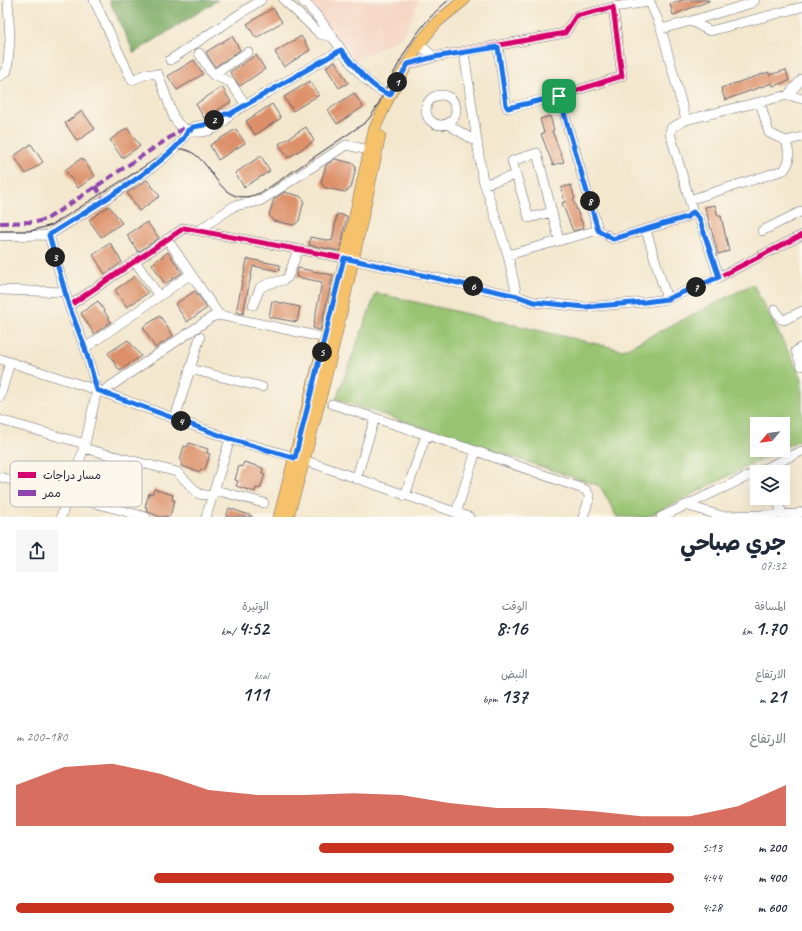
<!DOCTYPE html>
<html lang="ar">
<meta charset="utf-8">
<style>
body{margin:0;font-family:Caveat,"Playpen Sans Arabic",sans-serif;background:#f6f6f7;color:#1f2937;direction:rtl;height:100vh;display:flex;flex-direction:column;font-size:15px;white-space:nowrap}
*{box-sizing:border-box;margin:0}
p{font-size:13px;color:#747a83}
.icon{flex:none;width:22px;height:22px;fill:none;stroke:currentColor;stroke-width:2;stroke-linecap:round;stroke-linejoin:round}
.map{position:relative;height:517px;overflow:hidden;direction:ltr}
.details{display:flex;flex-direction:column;background:#fff;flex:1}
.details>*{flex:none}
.needle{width:26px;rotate:241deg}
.controls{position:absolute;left:750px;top:417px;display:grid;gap:8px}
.controls a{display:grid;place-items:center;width:40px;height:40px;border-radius:0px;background:#fff;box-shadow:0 4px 16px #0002;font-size:20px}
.pin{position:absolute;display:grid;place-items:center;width:34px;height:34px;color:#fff;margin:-17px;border-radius:8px;box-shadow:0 2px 6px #0006}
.km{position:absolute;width:20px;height:20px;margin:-10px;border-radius:50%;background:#222;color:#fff;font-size:11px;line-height:20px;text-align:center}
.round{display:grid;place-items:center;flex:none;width:42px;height:42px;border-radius:0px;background:#f6f6f7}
.summary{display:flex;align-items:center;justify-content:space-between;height:68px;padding:0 16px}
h1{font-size:22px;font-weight:700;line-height:30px}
.stats{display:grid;grid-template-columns:repeat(3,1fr);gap:6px;height:68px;padding:4px 16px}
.stats div{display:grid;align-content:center}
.stats b{font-size:20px;font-weight:700}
.stats small{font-size:11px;font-weight:400}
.stats p{font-size:11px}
.chart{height:112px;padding:8px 16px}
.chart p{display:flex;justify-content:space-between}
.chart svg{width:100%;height:72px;margin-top:4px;fill:#c8321e;opacity:.7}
ul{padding:0 16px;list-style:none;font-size:13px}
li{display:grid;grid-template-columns:64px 48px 1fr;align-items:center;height:30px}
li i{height:10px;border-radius:5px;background:#c8321e}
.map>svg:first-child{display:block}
.built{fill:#f5d3c1}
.green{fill:#98c472;stroke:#5d7356}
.forest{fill:#7aaa64;stroke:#4e6650}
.building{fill:#dc8f68}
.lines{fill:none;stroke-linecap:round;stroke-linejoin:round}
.minor-casing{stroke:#6b676e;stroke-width:10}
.major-casing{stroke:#6b676e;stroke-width:12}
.minor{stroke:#fff;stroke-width:9}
.major{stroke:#f5c16b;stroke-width:11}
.tram{stroke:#22223b;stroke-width:1}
.quiet{stroke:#8e44ad;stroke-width:4;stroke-dasharray:8 4;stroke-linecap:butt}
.cycleway-casing{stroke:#fbf7ec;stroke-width:8}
.cycleway{stroke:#d6006c;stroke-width:5}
.route-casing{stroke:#fff;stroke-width:8}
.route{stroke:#1a73e8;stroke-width:5}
.key{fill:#fbf7ec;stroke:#bab7b7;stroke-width:1}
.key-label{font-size:11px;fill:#22223b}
</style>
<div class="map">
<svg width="802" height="517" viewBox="0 0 802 517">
<rect width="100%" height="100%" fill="#fbf7ec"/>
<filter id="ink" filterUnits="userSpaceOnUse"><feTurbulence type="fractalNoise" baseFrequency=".025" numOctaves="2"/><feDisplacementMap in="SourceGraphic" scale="8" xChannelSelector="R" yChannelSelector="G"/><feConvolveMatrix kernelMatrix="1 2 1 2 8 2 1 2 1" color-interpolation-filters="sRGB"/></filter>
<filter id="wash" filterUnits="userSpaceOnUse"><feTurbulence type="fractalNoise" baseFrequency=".012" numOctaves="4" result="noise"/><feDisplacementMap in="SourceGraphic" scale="16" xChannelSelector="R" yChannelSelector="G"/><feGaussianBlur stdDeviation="0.9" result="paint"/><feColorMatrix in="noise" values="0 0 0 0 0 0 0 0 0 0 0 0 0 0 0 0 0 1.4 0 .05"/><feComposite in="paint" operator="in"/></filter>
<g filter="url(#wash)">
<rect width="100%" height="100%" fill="#f3e7cd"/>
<path class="built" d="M 305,0 L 419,0 L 404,35 L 356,61 Z"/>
<path class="green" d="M 753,284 L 802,378 L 802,439 L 783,448 L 783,424 L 757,424 L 757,450 L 780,450 L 647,517 L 617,517 L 600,486 L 336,399 L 376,293 L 623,350 Z"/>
<path class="forest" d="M 109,0 L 218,0 L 134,53 Z"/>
<g id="blocks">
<path class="building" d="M 682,0 L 709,0 L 709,1 L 673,15 L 670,4 Z
M 273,8 L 282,22 L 256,38 L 247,24 Z
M 232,36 L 240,50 L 215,67 L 206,52 Z
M 301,36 L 310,50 L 284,67 L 275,52 Z
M 256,55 L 265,69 L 240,86 L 230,72 Z
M 194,60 L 203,74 L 177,90 L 168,76 Z
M 335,61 L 348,83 L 339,88 L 326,67 Z
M 786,70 L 789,81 L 773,86 L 772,83 L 725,100 L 721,88 L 769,72 L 769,75 Z
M 310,81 L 319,95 L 293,111 L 284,97 Z
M 222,87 L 231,102 L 204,118 L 196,104 Z
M 354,93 L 363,107 L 337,124 L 328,110 Z
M 272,104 L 281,118 L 255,135 L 246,121 Z
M 82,111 L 95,129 L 77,141 L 65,123 Z
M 550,116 L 554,130 L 552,131 L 564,162 L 553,165 L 541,134 L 544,133 L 540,119 Z
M 306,127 L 314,141 L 288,158 L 279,144 Z
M 127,128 L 140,146 L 122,158 L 110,140 Z
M 236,129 L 245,143 L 218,160 L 210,145 Z
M 31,144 L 43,162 L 26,174 L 14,156 Z
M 261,156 L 270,171 L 244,187 L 235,173 Z
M 82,158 L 95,176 L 78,188 L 65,170 Z
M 335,159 L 352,163 L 356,167 L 351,188 L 345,192 L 325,188 L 321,182 L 326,165 Z
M 147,180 L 160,196 L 139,211 L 127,193 Z
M 571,185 L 575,199 L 573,200 L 584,228 L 573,231 L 562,203 L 565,202 L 561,188 Z
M 284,192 L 300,196 L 304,200 L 299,221 L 294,225 L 273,221 L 269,215 L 274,199 Z
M 715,205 L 718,216 L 721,216 L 729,251 L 718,254 L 705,207 Z
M 109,206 L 122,223 L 101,237 L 89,220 Z
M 337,214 L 347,216 L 340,251 L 309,245 L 310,237 L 332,241 Z
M 147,222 L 159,238 L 138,252 L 127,235 Z
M 110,243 L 122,262 L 105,274 L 93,255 Z
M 168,252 L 182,273 L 165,284 L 152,264 Z
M 249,259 L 280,265 L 279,271 L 253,266 L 243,314 L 236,312 L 247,260 Z
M 298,268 L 333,275 L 320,330 L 313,328 L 322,282 L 296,277 Z
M 135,276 L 148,293 L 127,307 L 115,290 Z
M 195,291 L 207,308 L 187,322 L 175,304 Z
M 98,301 L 111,322 L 94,334 L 81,313 Z
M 272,301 L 300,307 L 297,322 L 269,317 Z
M 160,316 L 173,336 L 155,348 L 143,327 Z
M 128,340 L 141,356 L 120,371 L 108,353 Z
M 189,443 L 208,449 L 207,453 L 210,454 L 205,470 L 201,469 L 200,472 L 181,466 L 182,461 L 180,460 L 184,446 L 187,447 Z
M 244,462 L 263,468 L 262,473 L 265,474 L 260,489 L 256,488 L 255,492 L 236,486 L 238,481 L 235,480 L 239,466 L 242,467 Z
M 154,489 L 173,495 L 172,500 L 175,500 L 170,516 L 160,517 L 146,511 L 147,507 L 145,507 L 149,493 L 152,494 Z
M 229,508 L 252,516 L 252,517 L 226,517 Z"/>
</g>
</g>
<g filter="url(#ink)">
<use href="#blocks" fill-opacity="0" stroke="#6b676e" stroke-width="1"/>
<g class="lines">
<defs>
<path id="minor" d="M 94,0 L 132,80 L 146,74 L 158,74 L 174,118 C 188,140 216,135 230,114 L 341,50
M 284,0 L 320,34 L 333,37
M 302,0 C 307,5 312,10 317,16 C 338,41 358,84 390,95
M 613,7 L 650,2 L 661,28 L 686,120
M 691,21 L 752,3 L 755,0
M 661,29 L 691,21 L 710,31 L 802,7
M 419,44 L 434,57
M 498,47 L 506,105 L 508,108 L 559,96
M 464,52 L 482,176 L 508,255 L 517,296
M 199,53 L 213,75 L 230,82 L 246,105
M 170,60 L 261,0
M 408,65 L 434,57 L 565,33 L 576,16 L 613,7 L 622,76 L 559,96 L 598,230 L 613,239 L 687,217 L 693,212
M 213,75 L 248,52
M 0,76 L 7,71 L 10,40 L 8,0
M426 110a15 15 0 1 1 30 0a15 15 0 1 1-30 0Z
M 788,95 L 802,79
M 760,102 L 769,133 L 786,141
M 447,124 L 477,142
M 191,130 L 193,127 L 204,125 L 225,114 L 230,114
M 485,184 L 516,175
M 689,200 L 784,170 C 792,160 789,153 786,141 L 802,137
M 552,212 L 529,218 L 512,161 L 537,153 L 559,240
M 646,230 L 667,299
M 198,231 L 234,206 L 260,201 L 346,145 L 369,150
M 762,231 L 802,211
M 0,236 L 49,235
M 167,239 L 219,315 L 326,338
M 508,255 L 598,230
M 135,261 L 159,296
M 719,277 L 699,218 L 693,212 L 670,133 L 671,128 L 686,120 L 788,95 L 802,99
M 0,290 L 65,292
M 253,305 L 260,288 L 267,284 L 284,280 L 288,277 L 298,250
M 69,306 L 184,228 L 354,260 L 517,296 L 534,302 L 585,307 L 645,302 L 667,299 L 719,277 L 802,235
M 775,309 L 781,319 L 784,320 L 802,311
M 802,347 L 796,351 L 802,366
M 85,348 L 191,274
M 0,359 L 97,390 L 230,439 L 295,457 L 469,517
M 190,369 L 262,387
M 102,392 L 212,317 L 219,315
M 0,397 L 10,362
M 332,404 L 476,451 L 586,490 L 590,497 L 583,517
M 175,418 L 200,337
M 0,420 L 85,444
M 83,448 L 177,472 L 199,494 L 213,496
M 0,477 L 146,517
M 356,479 L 375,418
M 215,490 L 264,503
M 405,496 L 426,435
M 777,498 L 782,514
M 685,505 L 722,516 L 797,514 L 802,512
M 456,513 L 476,451
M 61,517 L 85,444 L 97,390 L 85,348 L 69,306 L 49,235 C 78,216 179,158 188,130
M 206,517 L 230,439
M 661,517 L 802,451"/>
<path id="major" d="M 279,517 L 343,268 L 374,130 L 390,95 L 419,44 L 437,22 L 464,0
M 288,517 C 325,392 353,264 380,136"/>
</defs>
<use href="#minor" class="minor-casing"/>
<use href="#major" class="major-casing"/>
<use href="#minor" class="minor"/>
<use href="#major" class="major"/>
<path class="tram" d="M 0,231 L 30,231 L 52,225 L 172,149 C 217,143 211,218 264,191 L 366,122 C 376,111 380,100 386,88 C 403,55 419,23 449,0"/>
<path class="quiet" d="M 95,186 L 104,199
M 0,223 L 36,222 L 47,219 L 184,128"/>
<defs>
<path id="cycleway" d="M 408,65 L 434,57 L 565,33 L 576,16 L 613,7 L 622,76 L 559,96 L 598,230 L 613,239 L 687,217 L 693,212
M 69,306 L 184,228 L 354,260 L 517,296 L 534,302 L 585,307 L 645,302 L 667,299 L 719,277 L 802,235"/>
</defs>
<use href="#cycleway" class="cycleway-casing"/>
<use href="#cycleway" class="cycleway"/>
</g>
</g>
<g class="lines" filter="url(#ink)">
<defs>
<path id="route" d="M 498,47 L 506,105 L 508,108 L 559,96 L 598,230 L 613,239 L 687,217 L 693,212 L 699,218 L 719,277 L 667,299 L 645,302 L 585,307 L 534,302 L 517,296 L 344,258 L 295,458 L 230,439 L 97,390 L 85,348 L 69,306 L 49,235 C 78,216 179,158 188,130 L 191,130 L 193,127 L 204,125 L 225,114 L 230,114 L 341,50 C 355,66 369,87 390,95 L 408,64 L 434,57 Z"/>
</defs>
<use href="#route" class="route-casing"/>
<use href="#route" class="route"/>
</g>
<rect x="10" y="461" width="132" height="46" rx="6" class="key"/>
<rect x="18" y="472" width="18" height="6" fill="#d6006c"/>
<rect x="18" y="490" width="18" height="6" fill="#8e44ad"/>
<g class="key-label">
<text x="43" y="479">مسار دراجات</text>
<text x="43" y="497">ممر</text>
</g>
</svg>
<div class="controls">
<a><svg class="needle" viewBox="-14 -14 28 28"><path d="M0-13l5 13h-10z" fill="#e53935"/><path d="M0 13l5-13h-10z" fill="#747a83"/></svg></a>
<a><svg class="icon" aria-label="layers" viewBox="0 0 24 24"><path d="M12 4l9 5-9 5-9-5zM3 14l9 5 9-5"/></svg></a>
</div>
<div class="pin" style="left:559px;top:96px;background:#1e9e55"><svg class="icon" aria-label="arrive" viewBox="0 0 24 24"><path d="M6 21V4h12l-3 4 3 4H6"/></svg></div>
<b class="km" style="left:397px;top:82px">1</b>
<b class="km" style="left:214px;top:120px">2</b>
<b class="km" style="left:55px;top:257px">3</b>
<b class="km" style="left:181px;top:421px">4</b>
<b class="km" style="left:322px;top:352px">5</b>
<b class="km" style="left:473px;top:286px">6</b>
<b class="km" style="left:696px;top:287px">7</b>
<b class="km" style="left:590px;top:201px">8</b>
</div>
<section class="details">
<div class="summary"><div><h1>جري صباحي</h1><p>07:32</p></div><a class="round"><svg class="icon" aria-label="share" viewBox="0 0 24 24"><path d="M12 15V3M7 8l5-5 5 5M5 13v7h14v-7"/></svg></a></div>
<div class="stats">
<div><p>المسافة</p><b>1.70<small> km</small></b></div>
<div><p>الوقت</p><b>8:16</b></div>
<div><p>الوتيرة</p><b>4:52<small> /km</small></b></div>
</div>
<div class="stats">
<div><p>الارتفاع</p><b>21<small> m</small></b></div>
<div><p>النبض</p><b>137<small> bpm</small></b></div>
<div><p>kcal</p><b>111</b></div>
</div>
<div class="chart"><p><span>الارتفاع</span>180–200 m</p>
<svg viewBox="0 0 160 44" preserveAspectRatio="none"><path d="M0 44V19L10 8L20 6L30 12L40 22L50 25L60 25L70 24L80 25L90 30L100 33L110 33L120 35L130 38L140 38L150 32L160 19V44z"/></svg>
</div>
<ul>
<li><b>200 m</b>5:13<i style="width:54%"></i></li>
<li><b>400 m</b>4:44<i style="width:79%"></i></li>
<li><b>600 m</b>4:28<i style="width:100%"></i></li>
</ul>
</section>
